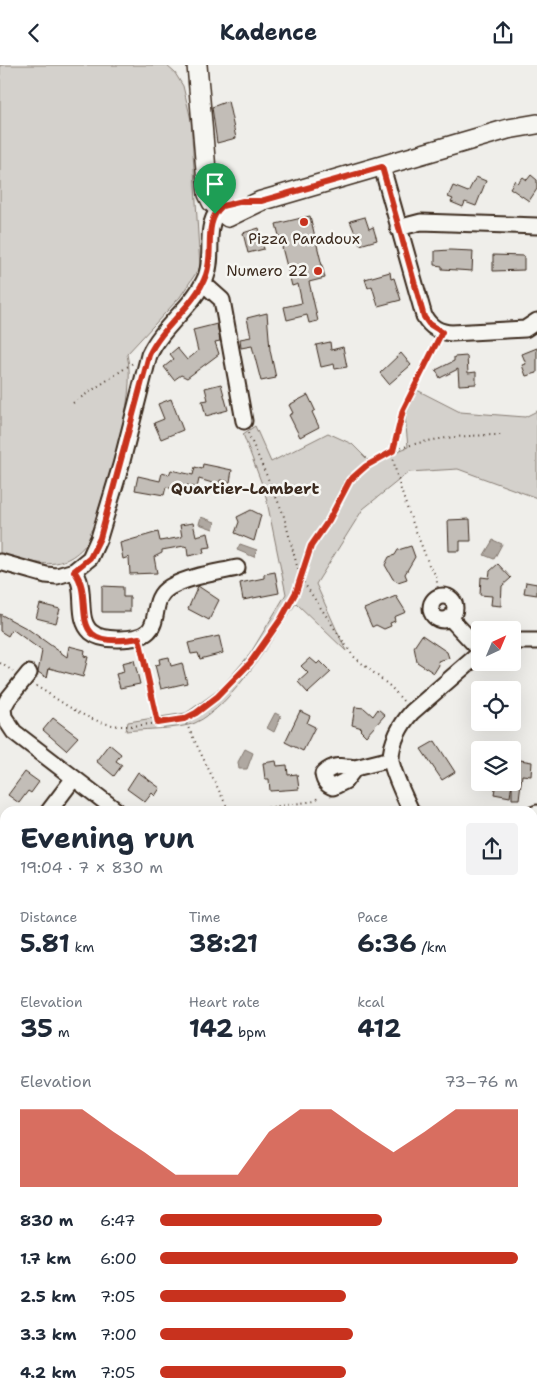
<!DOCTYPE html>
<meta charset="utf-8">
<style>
body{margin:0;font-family:"Shantell Sans",sans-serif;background:#f2f2f3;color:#1f2937;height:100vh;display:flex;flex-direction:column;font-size:19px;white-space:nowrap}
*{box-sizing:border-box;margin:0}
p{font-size:16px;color:#747a83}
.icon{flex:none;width:28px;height:28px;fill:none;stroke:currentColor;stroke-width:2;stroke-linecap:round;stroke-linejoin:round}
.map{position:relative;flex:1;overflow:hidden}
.details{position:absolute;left:0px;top:741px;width:538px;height:594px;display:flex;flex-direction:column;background:#fff;border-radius:15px 15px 0 0;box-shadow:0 5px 20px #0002}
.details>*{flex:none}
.needle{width:32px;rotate:44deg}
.tools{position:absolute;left:471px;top:556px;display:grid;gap:10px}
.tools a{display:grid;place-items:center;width:50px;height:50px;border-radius:5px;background:#fff;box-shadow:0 5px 20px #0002;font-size:25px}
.pin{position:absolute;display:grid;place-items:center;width:42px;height:42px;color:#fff;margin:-51px -21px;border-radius:50% 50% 50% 0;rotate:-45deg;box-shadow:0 0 5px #0007}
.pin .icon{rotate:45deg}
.round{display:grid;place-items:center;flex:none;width:52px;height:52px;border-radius:5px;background:#f2f2f3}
.head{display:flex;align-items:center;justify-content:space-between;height:85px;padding:0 20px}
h1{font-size:28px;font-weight:700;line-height:38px}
.stats{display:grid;grid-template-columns:repeat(3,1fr);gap:8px;height:85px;padding:5px 20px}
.stats div{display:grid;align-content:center}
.stats b{font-size:25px;font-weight:700}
.stats small{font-size:14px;font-weight:400}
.stats p{font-size:14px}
.chart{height:140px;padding:10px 20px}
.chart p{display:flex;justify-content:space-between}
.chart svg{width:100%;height:90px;margin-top:5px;fill:#c8321e;opacity:.7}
ul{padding:0 20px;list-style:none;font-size:16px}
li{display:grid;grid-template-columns:80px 60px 1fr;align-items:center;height:38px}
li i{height:12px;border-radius:6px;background:#c8321e}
header{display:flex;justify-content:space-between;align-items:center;height:65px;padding:0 20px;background:#fff;font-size:22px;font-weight:700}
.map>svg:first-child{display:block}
.green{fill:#d4d1cc;stroke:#887e75}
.water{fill:#afa8a1;stroke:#81766d}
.building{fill:#c2bdb7;stroke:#3b2a1e}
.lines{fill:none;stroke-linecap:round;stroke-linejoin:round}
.minor-casing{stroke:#3b2a1e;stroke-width:19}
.major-casing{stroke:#3b2a1e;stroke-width:22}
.path{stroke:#3b2a1e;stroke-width:2;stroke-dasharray:1 4;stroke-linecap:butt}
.minor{stroke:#f6f6f2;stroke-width:15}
.major{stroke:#f6f6f2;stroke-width:19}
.route-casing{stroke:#fff;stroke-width:10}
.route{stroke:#c8321e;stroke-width:6}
.poi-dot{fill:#c8321e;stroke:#f6f6f2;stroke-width:2}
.labels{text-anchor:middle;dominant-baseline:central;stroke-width:5;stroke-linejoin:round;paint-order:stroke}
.poi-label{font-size:15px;fill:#3b2a1e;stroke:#f6f6f2}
.neighbourhood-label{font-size:16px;font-weight:bold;fill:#3b2a1e;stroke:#f6f6f2}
</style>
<header><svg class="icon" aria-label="back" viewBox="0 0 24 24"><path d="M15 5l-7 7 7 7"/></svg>Kadence<svg class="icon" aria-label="share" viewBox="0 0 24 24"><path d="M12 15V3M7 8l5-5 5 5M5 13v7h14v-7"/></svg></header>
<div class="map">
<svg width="537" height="1334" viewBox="0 0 537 1334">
<rect width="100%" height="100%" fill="#efeeea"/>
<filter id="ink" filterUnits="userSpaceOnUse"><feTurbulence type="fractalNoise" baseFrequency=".02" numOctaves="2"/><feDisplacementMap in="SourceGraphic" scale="10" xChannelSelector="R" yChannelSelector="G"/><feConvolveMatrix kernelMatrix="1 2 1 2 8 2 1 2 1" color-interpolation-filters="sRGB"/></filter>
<g filter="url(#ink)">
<path class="green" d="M 0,0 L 166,0 L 175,8 L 183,21 L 191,55 L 200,202 L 180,232 L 127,289 C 138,335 106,417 93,463 L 89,468 L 93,470 C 66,510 40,500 0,488 Z
M 417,325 L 460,347 L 525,352 L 537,346 L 537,433 L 458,404 L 409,407 L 363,444 L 316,519 L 346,586 L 296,538 C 272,573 233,641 195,658 C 181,664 142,664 126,666 L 128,657 L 186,648 L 220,624 L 250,589 L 286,529 L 265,427 L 243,369 L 255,361 L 271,397 L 328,368 L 352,379 L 370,397 L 408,382 L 405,351 Z
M 537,895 L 537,919 L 533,921 L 533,897 Z
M 461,1330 L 497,1330 L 498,1334 L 462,1334 Z"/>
<path class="water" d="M 201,452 L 215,457 L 213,464 L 199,459 Z
M 493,475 L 502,479 L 494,494 L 484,490 Z
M 240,479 L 257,485 L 254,492 L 237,485 Z
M 275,648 L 281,651 L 274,667 L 267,663 Z
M 245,684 L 253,688 L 247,704 L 239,704 L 238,697 Z"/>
<path class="building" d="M 228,36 L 236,73 L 217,78 L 212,42 Z
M 531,110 L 537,115 L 537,124 L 529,136 L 510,123 L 515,115 L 518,118 L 523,112 L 527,115 Z
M 476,112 L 486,116 L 476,141 L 465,137 L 463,142 L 451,137 L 453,134 L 448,132 L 453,121 L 468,127 Z
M 310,151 L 325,213 L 309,217 L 318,256 L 309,258 L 307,250 L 287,255 L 284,242 L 302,238 L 298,219 L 292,221 L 276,159 Z
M 365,152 L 369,164 L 373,162 L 377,175 L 360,180 L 350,156 Z
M 259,163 L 264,184 L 248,188 L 243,168 Z
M 450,185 L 473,186 L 472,206 L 442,204 L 442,201 L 435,200 L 435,186 Z
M 493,190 L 524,191 L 524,205 L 493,206 Z
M 390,207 L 391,214 L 394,213 L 401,235 L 378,241 L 372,221 L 368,223 L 365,214 Z
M 267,248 L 270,285 L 276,313 L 261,316 L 252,281 L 241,283 L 240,274 L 251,272 L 247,253 Z
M 217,259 L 220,276 L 215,277 L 219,289 L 187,313 L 181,310 L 174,315 L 164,302 L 174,294 L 170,289 L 177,283 L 187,295 L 198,286 L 193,265 Z
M 330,277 L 331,285 L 343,282 L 347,302 L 335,304 L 334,299 L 321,302 L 316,280 Z
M 537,283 L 537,308 L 526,311 L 522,300 L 526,299 L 522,289 Z
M 401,288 L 411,300 L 389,319 L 380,308 Z
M 467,291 L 468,308 L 476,307 L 476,319 L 459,320 L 458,304 L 440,313 L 436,305 L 454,296 L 454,292 Z
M 221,319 L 228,345 L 206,351 L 202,336 L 208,335 L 205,323 Z
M 308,330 L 315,345 L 312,347 L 319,362 L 300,372 L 289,350 L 293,348 L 289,340 Z
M 171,334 L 183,365 L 161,374 L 154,358 L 164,354 L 158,339 Z
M 203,399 L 232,405 L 230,417 L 220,415 L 219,420 L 199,414 L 197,423 L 187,420 L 186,427 L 166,422 L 164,430 L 135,425 L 138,411 L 160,416 L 162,408 L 169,410 L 171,405 L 193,410 L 195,402 L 202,404 Z
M 251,445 L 261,450 L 254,476 L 235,468 L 239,457 L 237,452 Z
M 470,454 L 471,476 L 460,476 L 460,486 L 449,486 L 448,455 Z
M 193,458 L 196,471 L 208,468 L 211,482 L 203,483 L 204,488 L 188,491 L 187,482 L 184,481 L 162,485 L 162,488 L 154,492 L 157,508 L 130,509 L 129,492 L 123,494 L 120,478 L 158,467 L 160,476 L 182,472 L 180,460 Z
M 411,481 L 415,492 L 405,509 L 407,514 L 398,517 L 393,514 L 385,500 L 389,492 L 395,490 L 398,485 Z
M 498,499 L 511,513 L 502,521 L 501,541 L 491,540 L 492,531 L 480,530 L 481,512 L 489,513 L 490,506 Z
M 275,507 L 279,528 L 243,535 L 240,518 L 264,513 L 264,509 Z
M 526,517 L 537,519 L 537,530 L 524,528 Z
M 102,521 L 123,522 L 123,532 L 130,532 L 130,547 L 102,547 Z
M 198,521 L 219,535 L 209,555 L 188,544 Z
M 396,531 L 406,547 L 394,552 L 395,556 L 390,558 L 391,561 L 384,564 L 376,560 L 372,562 L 364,544 Z
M 40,539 L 60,544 L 56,558 L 36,553 Z
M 0,549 L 28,564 L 67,592 L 69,581 L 85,585 L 84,591 L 88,592 L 83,612 L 49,603 L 47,613 L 38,607 L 42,586 L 12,564 L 8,571 L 0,566 Z
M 422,570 L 447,587 L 449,593 L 438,596 L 439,600 L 434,608 L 417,597 L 414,582 Z
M 219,571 L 223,588 L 200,594 L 198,588 L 191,589 L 188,578 Z
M 169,592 L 171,601 L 182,598 L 187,618 L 161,624 L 155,600 L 160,599 L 159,594 Z
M 310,593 L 317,599 L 320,596 L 331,607 L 308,628 L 298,617 L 308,608 L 301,601 Z
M 134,595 L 140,619 L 120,623 L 116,609 L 124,607 L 122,598 Z
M 355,642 L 364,643 L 373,651 L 378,644 L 385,650 L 366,671 L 360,665 L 362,663 L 352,660 Z
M 300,646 L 310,651 L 307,658 L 315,662 L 303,686 L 285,677 Z
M 53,653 L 78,672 L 66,685 L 43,665 Z
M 435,676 L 455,707 L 442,715 L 421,684 Z
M 109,679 L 121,689 L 116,696 L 122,700 L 114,711 L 96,696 Z
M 520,695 L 532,697 L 531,711 L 522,710 L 519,734 L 512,734 L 512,698 L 519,699 Z
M 276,696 L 277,701 L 287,700 L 288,710 L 297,709 L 299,724 L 270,726 L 269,714 L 265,714 L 263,698 Z
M 25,707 L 39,717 L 31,728 L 28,726 L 19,738 L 8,730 Z
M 138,707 L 160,723 L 155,731 L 152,728 L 145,737 L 127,724 Z
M 496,718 L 512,718 L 510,732 L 494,729 Z"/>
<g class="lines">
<defs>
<path id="minor" d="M 382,102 L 424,251 C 431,263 439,267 452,268 L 525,264 L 537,256
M 398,163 L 421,157 L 537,161
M 203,218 L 222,235 L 244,356
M 0,497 L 46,510 L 57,511 L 74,506 L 90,493 L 99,473 L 121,400 L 149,290 C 163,260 193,242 206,212 C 215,189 203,165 219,144
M 74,506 C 88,523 75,553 91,567 C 98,573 108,574 117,574 C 174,575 142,538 170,522 C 190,511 215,508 237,503
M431 543a12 12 0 1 1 24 0a12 12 0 1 1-24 0Z
M 450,553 L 480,585
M 512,576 L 537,576
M 29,608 L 8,634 L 3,643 L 4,652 L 14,667 L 74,713 L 49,746
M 355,703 C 343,701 333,699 323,709 C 324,716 326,720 333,722 L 345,716 L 355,703 L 391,694
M 74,713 L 117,746
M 411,746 C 406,735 391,704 391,694 C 391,677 401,659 412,647 L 480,588
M 532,750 L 537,748
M 0,802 L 5,797
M 0,836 L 5,847
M 0,1069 L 5,1067
M 532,1213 L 537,1203
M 0,1216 L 5,1213
M 0,1293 L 5,1292
M 0,1318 L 5,1320
M 22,1330 L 29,1334
M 167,1330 L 174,1334
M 456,1330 L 457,1334
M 385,1334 L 396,1330"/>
<path id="major" d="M 197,0 L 208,129 L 212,137 L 228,152 L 261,136 L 508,64 L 537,59"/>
</defs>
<use href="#minor" class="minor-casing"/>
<use href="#major" class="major-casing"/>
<path class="path" d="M 436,279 C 421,309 394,352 393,386 C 393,415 420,474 430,503 L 436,510 L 439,532
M 73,338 L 133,298
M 248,368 L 283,448 L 300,512 L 353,591 L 391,622 L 404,637
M 142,585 L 158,658
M 0,598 L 13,606
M 36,621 C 56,633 78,650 101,657 C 118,663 133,661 150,659 C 161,658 173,657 183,654 C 223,642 277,566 294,529 C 301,515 304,498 310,483 C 315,473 324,464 329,455 C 341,436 347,417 365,402 C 400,374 459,370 502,370
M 184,654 L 229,746
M 243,746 L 315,736 L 319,731
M 532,908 L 537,906
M 289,1330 L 290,1334"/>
<use href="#minor" class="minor"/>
<use href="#major" class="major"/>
</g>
</g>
<g class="lines" filter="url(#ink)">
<defs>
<path id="route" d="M 382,102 L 424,252 L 429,259 L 442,267 L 403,345 L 393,386 L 366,401 L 350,415 L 329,455 L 311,481 L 296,527 L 281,554 L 250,598 L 217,632 L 196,648 L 184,654 L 158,658 L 139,573 C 59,587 98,535 74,506 L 90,493 L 100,473 L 149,290 C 163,260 195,241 206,210 C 215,186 202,159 222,141 L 243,136 L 261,136 Z"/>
</defs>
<use href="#route" class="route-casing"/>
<use href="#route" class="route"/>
</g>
<g class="poi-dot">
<circle cx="304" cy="157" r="5"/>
<circle cx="318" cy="206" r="5"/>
</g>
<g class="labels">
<g class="poi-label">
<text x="304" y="174">Pizza Paradoux</text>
<text x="308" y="206" text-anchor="end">Numero 22</text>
</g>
<g class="neighbourhood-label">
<text x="245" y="423">Quartier-Lambert</text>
</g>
</g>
</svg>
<div class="tools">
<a><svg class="needle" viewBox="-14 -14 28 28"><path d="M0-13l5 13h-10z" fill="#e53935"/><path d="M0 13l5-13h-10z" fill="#747a83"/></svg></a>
<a><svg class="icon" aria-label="locate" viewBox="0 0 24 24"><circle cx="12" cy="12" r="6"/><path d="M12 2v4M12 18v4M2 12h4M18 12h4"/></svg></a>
<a><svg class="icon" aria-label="layers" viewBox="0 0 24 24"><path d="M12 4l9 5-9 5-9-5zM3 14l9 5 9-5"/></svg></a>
</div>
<div class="pin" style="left:215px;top:149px;background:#1e9e55"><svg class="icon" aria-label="arrive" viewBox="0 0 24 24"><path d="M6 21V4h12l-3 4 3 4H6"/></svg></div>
<section class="details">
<div class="head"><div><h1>Evening run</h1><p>19:04 · 7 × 830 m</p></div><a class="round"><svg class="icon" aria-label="share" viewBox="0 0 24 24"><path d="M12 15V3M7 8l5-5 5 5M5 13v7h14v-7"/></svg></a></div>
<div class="stats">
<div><p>Distance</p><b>5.81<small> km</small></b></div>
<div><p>Time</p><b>38:21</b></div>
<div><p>Pace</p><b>6:36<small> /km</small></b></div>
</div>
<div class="stats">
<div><p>Elevation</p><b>35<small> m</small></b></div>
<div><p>Heart rate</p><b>142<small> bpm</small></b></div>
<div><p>kcal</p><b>412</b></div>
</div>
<div class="chart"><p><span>Elevation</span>73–76 m</p>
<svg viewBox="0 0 160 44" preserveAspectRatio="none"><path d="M0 44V6L10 6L20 6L30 17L40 27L50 38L60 38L70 38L80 17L90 6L100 6L110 17L120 27L130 17L140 6L150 6L160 6V44z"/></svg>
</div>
<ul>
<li><b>830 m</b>6:47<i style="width:62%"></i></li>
<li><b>1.7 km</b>6:00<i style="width:100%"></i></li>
<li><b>2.5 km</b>7:05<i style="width:52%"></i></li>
<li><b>3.3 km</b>7:00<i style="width:54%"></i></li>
<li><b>4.2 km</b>7:05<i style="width:52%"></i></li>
</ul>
</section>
</div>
